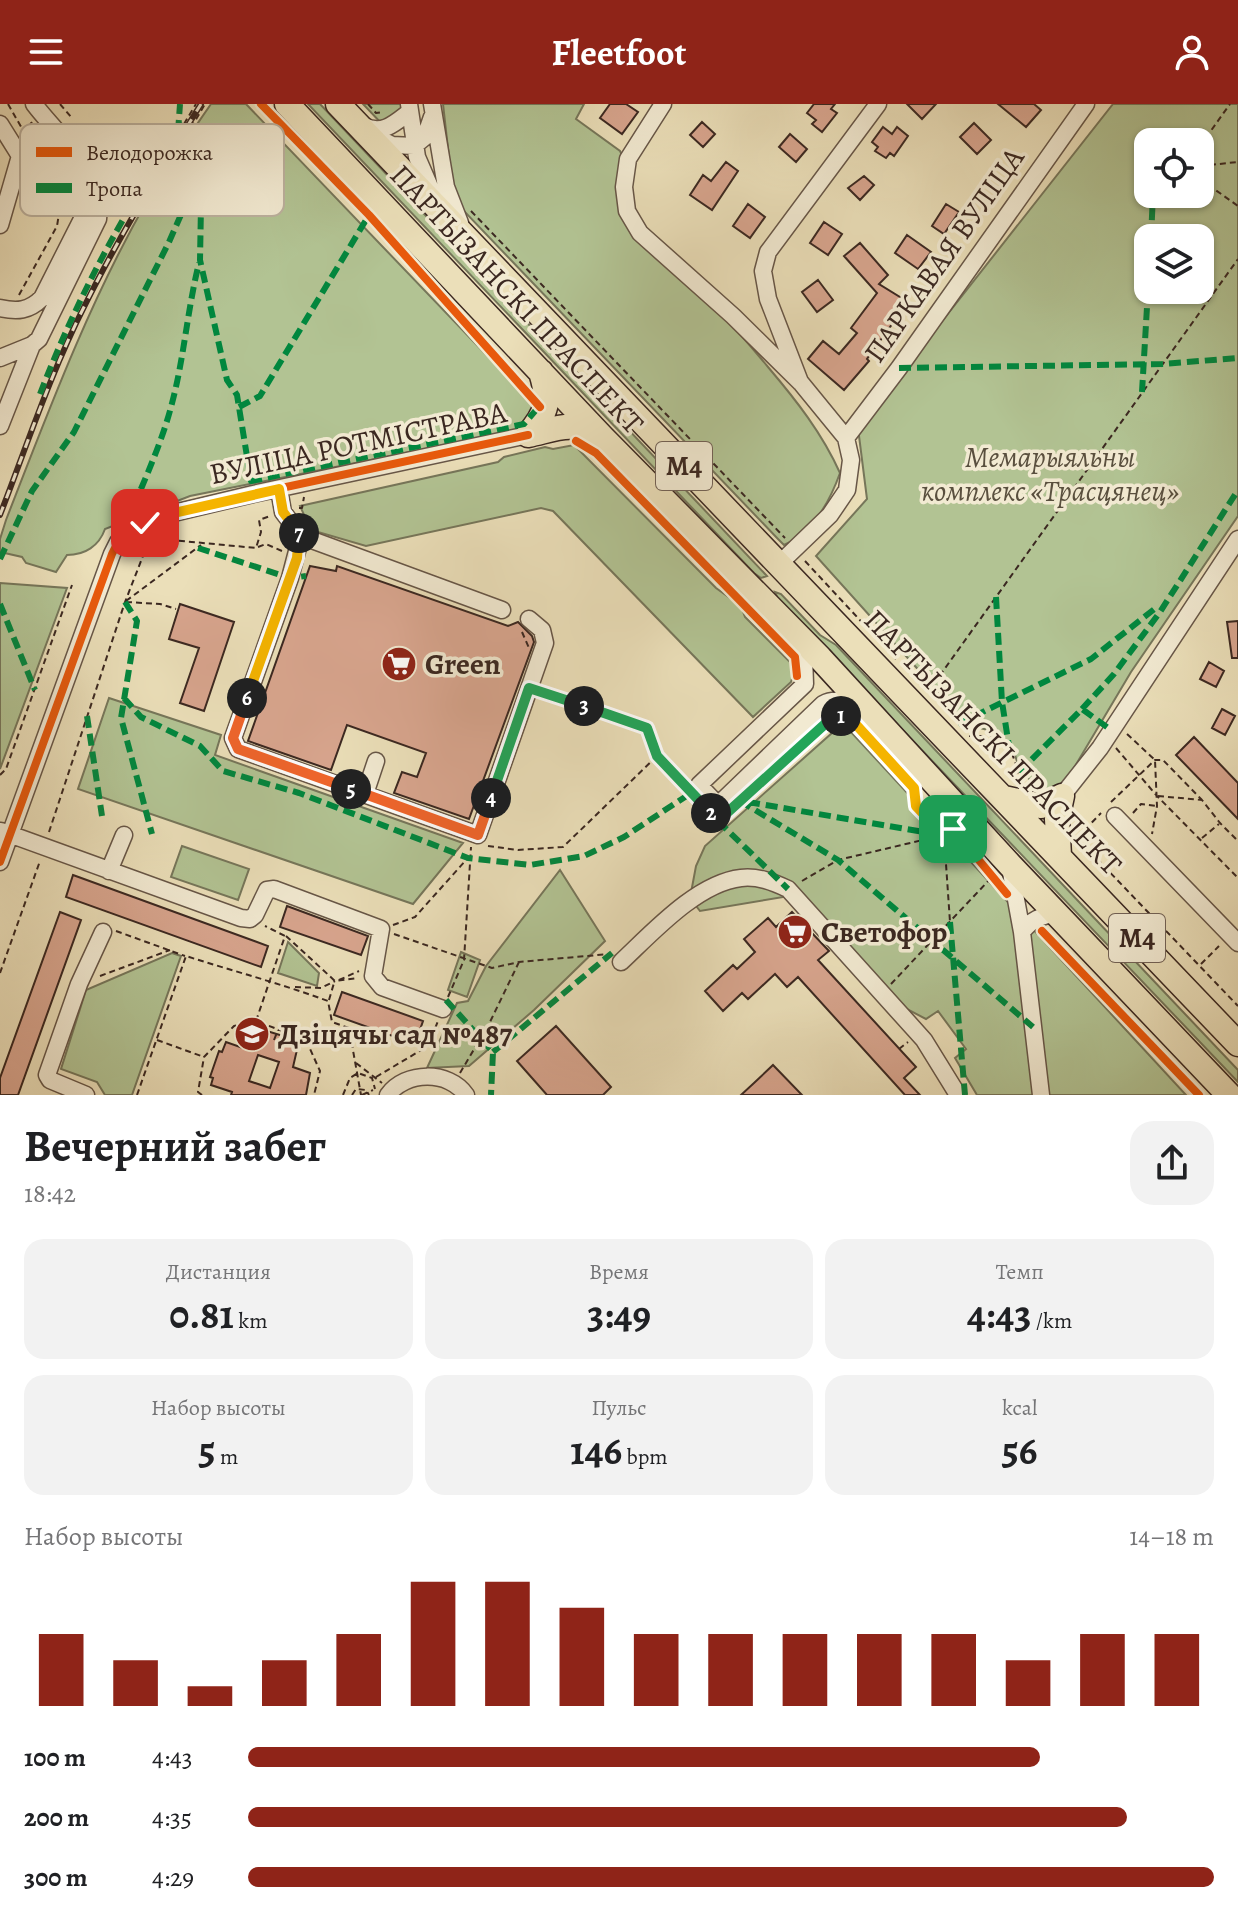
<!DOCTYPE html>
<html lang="ru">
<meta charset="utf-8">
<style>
body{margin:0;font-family:Alegreya,serif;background:#f2f2f2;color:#202124;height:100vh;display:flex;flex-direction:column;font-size:30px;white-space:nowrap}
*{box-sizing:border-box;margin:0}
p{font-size:26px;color:#757577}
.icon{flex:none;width:44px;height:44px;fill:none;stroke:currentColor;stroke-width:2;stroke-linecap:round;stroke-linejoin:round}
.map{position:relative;height:991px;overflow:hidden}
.sheet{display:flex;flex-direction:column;background:#fff;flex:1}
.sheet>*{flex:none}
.tools{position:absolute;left:1134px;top:24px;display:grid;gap:16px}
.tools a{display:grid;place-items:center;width:80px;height:80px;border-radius:16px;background:#fff;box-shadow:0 2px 6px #0004;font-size:40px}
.pin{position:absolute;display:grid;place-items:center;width:68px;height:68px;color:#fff;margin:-34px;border-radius:16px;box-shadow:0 4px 12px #0006}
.km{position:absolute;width:40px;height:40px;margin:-20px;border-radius:50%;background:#222;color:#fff;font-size:22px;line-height:40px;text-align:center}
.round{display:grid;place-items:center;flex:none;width:84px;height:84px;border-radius:24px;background:#f2f2f2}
.headline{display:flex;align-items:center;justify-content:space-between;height:136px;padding:0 24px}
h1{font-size:44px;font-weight:700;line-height:60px}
.figures{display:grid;grid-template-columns:repeat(3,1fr);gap:12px;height:136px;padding:8px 24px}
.figures div{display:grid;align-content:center;border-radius:20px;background:#f2f2f2;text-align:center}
.figures b{font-size:40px;font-weight:700}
.figures small{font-size:22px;font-weight:400}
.figures p{font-size:22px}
.chart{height:224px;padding:16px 24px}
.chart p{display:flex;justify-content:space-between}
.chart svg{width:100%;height:144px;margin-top:8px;stroke:#8f2418;stroke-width:6}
ul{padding:0 24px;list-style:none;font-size:26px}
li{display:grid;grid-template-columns:128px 96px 1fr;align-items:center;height:60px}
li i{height:20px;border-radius:10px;background:#8f2418}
header{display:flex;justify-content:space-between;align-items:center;height:104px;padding:0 24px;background:#8f2418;color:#fff;font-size:36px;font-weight:700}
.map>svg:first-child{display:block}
.green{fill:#b2c393;stroke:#76765a;stroke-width:2;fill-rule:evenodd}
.building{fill:#d8a58e;stroke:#3b2821;stroke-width:2;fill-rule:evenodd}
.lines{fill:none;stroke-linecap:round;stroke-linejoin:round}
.minor-casing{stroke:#675647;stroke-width:19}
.highway-casing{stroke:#3b2821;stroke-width:27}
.path{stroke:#3b2821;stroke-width:2;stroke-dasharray:6 4;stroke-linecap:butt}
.minor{stroke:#f2ead2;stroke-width:16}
.highway{stroke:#ebdfb9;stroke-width:24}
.rail-casing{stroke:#3b2821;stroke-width:6}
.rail{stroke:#f2ead2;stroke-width:3;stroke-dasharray:9;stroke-linecap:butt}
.quiet{stroke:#00873e;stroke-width:6;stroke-dasharray:12 6;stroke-linecap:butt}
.cycleway-casing{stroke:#f2ead2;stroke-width:13}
.cycleway{stroke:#e8590c;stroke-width:8}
.split-1-casing{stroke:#fff;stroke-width:16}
.split-2-casing{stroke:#fff;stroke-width:16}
.split-3-casing{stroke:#fff;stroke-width:16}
.split-4-casing{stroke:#fff;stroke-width:16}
.split-5-casing{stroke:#fff;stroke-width:16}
.split-6-casing{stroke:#fff;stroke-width:16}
.split-7-casing{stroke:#fff;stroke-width:16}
.split-8-casing{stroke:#fff;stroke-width:16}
.split-1{stroke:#f5b400;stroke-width:10}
.split-2{stroke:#22a559;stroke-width:10}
.split-3{stroke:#22a559;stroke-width:10}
.split-4{stroke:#22a559;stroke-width:10}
.split-5{stroke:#f0652b;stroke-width:10}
.split-6{stroke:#f0652b;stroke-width:10}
.split-7{stroke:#f5b400;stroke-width:10}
.split-8{stroke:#f5b400;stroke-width:10}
.labels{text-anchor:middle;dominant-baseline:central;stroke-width:7;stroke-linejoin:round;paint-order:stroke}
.shield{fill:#f2ead2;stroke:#726256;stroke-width:2}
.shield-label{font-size:28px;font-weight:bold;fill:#3b2821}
.street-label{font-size:30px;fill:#3b2821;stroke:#f2ead2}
.park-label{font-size:30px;font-style:italic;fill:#594f3e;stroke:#f2ead2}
.poi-label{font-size:30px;font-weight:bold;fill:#3b2821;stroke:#f2ead2;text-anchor:start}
.key{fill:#f2ead2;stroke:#bbb09d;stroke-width:2}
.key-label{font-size:22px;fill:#3b2821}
</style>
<header><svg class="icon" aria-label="menu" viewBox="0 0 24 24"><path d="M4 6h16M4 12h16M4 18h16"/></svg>Fleetfoot<svg class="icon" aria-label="person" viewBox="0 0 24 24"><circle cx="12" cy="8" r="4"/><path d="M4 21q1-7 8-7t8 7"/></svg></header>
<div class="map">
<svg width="1238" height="991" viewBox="0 0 1238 991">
<rect width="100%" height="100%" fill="#ebdfb9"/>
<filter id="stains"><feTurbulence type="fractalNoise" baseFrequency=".0025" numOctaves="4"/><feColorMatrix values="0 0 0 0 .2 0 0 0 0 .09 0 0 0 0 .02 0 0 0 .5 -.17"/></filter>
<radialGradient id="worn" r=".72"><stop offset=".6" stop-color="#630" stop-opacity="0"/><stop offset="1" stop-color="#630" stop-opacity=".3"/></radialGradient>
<path class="green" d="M 211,0 L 246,0 L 540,307 L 520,326 L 190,392 L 105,425 C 99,442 85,451 67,451 L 56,468 L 26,459 L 22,453 L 0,448 L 0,435 L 6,416 C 48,308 89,198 147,97 C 166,64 189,32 211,0 Z
M 308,0 L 320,0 L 767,472 L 761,474 L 754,469 Z
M 363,0 L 405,0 L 393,16 L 383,21 Z
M 443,0 L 584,0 L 576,15 L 620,47 L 623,53 L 619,99 C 670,153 721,206 768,263 C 796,296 822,329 840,369 C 830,397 813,428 784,441 L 778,435 L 462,105 L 453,89 Z
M 1113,0 L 1238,0 L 1238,412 L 1131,568 L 1065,679 L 1046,694 L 1019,664 L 1012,641 L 992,627 L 968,621 L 816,452 L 867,395 L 858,324 ZM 1148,38 L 1200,38 L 1200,90 L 1148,90 ZM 1148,134 L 1200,134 L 1200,186 L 1148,186 Z
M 574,341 L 716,484 L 741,502 L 745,513 L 790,558 L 794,568 L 791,578 L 753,613 L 553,407 L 541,404 L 366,442 L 311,426 L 300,402 L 498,358 L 504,353 L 545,343 L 553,345 Z
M 0,479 L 67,484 L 0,665 Z
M 775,488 L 781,490 L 820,531 L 836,541 L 1238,966 L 1238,978 L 778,495 Z
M 109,594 L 221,631 L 215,651 L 463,739 L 413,800 L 78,685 Z
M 840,627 L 851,628 L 1186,991 L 977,991 L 955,954 L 966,945 L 938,907 L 926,915 L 901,902 L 795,791 L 700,807 L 690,794 L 696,762 L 705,742 L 832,629 Z
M 182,742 L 249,765 L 238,796 L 171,773 Z
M 560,766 L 605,837 L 534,906 L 469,962 L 427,964 L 457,899 L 468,897 L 486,862 Z
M 288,838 L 319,869 L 317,882 L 278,869 Z
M 461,848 L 480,856 L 467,893 L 448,886 Z
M 172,849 L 181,852 L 132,991 L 105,991 L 97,978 L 61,965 L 86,886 Z"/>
<path class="building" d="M 610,0 L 626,0 L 638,8 L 622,30 L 600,14 Z
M 814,0 L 835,0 L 831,5 L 837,9 L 822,28 L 812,20 L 816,16 L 807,9 Z
M 907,0 L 936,0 L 922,15 Z
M 998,0 L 1034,0 L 1041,6 L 1026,23 Z
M 702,18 L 715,30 L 703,43 L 690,31 Z
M 974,19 L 991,36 L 977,50 L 960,33 Z
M 883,23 L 892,30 L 897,23 L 908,32 L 894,52 L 890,49 L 886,54 L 875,47 L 878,43 L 872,38 Z
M 790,30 L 807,45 L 796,58 L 779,43 Z
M 726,58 L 738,67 L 712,106 L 690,91 L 703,71 L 711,77 Z
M 864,72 L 874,81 L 860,96 L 848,84 Z
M 748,100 L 765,113 L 750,134 L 733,122 Z
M 946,100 L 959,108 L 944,130 L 932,122 Z
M 824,118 L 842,130 L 828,151 L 810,139 Z
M 907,131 L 931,148 L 918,165 L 895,149 Z
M 860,139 L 888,171 L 879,180 L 908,198 L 867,255 L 869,257 L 844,286 L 808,255 L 823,237 L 839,250 L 857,229 L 851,224 L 877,189 L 844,152 Z
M 818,176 L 833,196 L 817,208 L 802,188 Z
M 310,462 L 336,467 L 337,462 L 508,522 L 518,518 L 532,532 L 534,538 L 469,715 L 394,689 L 402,668 L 417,673 L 426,649 L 347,621 L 331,666 L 248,637 Z
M 180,500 L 234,518 L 204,607 L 180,599 L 199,544 L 169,535 Z
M 1238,517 L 1238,554 L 1232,554 L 1227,518 Z
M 1209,558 L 1224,567 L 1216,583 L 1200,575 Z
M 1222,605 L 1235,612 L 1225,631 L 1212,624 Z
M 1194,633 L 1238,679 L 1238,715 L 1176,651 Z
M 73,771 L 268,842 L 261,863 L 66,793 Z
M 287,802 L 368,832 L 361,851 L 280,823 Z
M 60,808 L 81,816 L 18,991 L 0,991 L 0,974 Z
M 792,808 L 829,847 L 818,856 L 916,963 L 904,974 L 920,991 L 905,991 L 798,873 L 787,883 L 775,870 L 748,895 L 742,889 L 723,907 L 705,887 L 733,861 L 737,865 L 755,848 L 744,835 L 768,814 L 776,823 Z
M 342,888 L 423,917 L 415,940 L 334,911 Z
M 556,922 L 611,983 L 603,991 L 547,991 L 517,957 Z
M 254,923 L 299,937 L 293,963 L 310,969 L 306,991 L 231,991 L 232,988 L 211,981 L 213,974 L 210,973 L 219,947 L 222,948 L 226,938 L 243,944 ZM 258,951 L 279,958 L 270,984 L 249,977 Z
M 773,961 L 802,991 L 741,991 L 754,979 Z"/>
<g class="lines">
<defs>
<path id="minor" d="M 409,0 L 417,53 L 433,90
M 432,0 L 446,83 L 460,119
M 663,0 L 628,55 L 624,83 L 627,107 L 640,129 L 733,212 L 801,279 L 846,334 L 851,356 L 847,386 L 830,411 L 778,461
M 0,20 L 20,52 L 0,121
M 364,22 C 382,31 394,20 408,9
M 376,33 L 392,41 L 414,42 L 425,33 L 432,13
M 69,47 L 74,61 L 79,103
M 0,204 C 17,208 29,207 42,194 L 84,111 L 92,72
M 0,254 L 32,241
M 800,278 L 768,195 L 763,167 L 768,148 L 878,0
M 0,322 L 32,241 L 39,235 L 98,115 C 104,66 62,37 34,0
M 846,334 L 899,264 L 1086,0
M 279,385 L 283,408 L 301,432 L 502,506
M 301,432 L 290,474 L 233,634 L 238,645 L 478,731 L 545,539 L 542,526 L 529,515
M 798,537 L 804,552 L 805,580 L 699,681 L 718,701 L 823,600 C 836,593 852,599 863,606
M 365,690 L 376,657
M 1062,692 L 1100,644 L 1238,435
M 1115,712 L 1238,839
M 1,727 L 241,814 L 250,815 L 255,811 L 267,786 L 274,785 L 381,825 L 373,872 L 382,883 L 443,905
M 0,758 L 112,450 L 118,438 L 128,430 L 161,412 L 253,390 L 528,331
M 1010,763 L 1022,828 L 1041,991
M 109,767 L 124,731
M 1022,828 C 1031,816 1041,811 1057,810
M 621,858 C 652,829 697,779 741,774 C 758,772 773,778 788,785 L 924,936 L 958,991
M 86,991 L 50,976 L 47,971 L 79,880 L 103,828
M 388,991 C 405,967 449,966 466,991"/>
<path id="highway" d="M 287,0 L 603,334 L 820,554 L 1010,761 L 1229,991
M 338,0 L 1238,940
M 528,331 C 556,325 572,316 598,331
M 528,331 C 548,307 550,298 541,268
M 1004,694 L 1041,702 L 1062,692
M 1059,752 L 1057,715 L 1062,692"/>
</defs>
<use href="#minor" class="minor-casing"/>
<use href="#highway" class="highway-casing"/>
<path class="path" d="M 8,0 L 24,28 L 57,58
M 60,0 L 71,13
M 261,0 L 274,13
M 368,0 L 376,9 L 383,8
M 184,20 L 196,0
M 191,24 L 205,0
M 24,28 L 32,18
M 184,34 L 193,39
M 1200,42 L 1230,0
M 1200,62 L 1238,58
M 1200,75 L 1238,102
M 471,107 L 785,434
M 413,161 L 528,290
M 19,191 L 57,122 L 62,91
M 299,404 L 302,404 L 304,393
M 258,443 L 266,440 L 282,447
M 805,457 L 896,555
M 126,497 L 201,441
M 126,498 L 160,500 L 176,505
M 522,528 L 529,544
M 543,588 L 647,624 L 657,652
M 928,588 L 1238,155
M 861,627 L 900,669
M 1127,630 L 1155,656 L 1157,702 L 1152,730
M 969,632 L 991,632 L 1009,642 L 1019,668 L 1012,672 L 1017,677
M 808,635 L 833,612
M 1116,644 L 1157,692 L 1238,774
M 0,671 L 6,665 L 72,481
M 914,686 L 916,702 L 944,731 L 951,726
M 1158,692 L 1202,696 L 1220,719 L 1238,737
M 1111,698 L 1155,656 L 1163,656 L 1202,696
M 1133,709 L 1141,700 L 1157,702
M 49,728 L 125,498 L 150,434 L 256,444 L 261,428 L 259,416 L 270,412
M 1076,733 L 1238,902
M 1078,733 L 1101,709
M 1202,734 L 1219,720
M 966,741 L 1000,782
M 488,742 L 518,746 L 563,743 L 657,652 L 685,682
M 802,777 L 838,756 L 944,731 L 950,818
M 393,821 L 415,813 L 467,755
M 116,827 L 185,852
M 1043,828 L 1199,991
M 394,830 L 492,864 L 519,858 L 609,850
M 286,832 L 335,877 L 358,874
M 1201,860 L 1219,842
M 0,869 L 40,757
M 100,872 L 170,846
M 339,876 L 359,867
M 891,880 L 991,774
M 295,883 L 321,884 L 335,877
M 448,893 L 464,856 L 471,743
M 329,896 L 334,879
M 256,917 L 285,832 L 265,822
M 157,936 L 204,953
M 274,936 L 278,926
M 899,945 L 908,938
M 356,959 L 382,979
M 460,969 L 489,920 L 519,858
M 376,973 L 428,942 L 438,917
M 137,991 L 186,852 C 233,867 282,880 328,897 L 332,918 L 349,924 L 361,991
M 202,991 L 198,988 L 204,953 L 234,922 L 256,917 L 306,936 L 320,967 L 314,991
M 343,991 L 350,974 L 358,969 L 372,974 L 375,985
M 352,991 L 356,985 L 366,986 L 369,991
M 362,991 L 373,986"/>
<use href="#minor" class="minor"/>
<use href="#highway" class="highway"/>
<defs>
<path id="rail" d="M 0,411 C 27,341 51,268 85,201 C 120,130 160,67 201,0"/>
</defs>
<use href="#rail" class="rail-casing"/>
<use href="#rail" class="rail"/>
<path class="quiet" d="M 178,28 L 180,0
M 198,43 L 202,47 L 200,156 L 227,276 L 237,291 L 251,377 L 524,320 L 536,306 L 536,299
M 1151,134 L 1153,90
M 899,264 L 1162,260 L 1238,254
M 1142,288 L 1148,186
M 40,290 C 77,194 125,104 184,20
M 239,303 L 260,292 L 369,111
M 120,435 C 137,392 159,348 171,303 C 184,256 187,207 199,159
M 198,444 L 290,474 L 306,472
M 0,455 L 32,387 L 74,328 L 169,138 L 198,72
M 996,493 L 1002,598 L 1009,642
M 125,498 L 137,517 L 121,614 L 152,730
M 0,500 L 35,586
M 124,594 L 141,613 L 200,642 L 223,667 L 299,689 L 468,754 L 530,761 L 584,752 L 624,733 L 691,689
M 1082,605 L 1114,570 L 1160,508 L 1238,386
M 87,612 L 102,712
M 958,620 L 1091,555 L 1157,503
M 1019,668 L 1082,605 L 1111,626
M 740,697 L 838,756 L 1033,923
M 748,698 L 941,731
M 718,717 L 788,785
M 950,818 L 965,991
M 446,896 L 493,948 L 491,991
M 493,948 L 612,849"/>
<defs>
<path id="cycleway" d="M 261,0 L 369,111 L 540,303
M 576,337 L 596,349 L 795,553 L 797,572
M 835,611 L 850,614 L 914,684 L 916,702 L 944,731 L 953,725 L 1007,790
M 0,758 L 112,450 L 118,438 L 128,430 L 161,412 L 253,390 L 528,331
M 1042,827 L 1199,991"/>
</defs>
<use href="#cycleway" class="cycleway-casing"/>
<use href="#cycleway" class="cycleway"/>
</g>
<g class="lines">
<defs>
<path id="split-1" d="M 841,612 L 850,614 L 914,684 L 916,702 L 944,731 L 953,725"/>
<path id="split-2" d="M 711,709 L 718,717 L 835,611 L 841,612"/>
<path id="split-3" d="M 584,602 L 647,624 L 657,652 L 711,709"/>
<path id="split-4" d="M 491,694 L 529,584 L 584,602"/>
<path id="split-5" d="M 351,685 L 478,731 L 491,694"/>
<path id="split-6" d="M 247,594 L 233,634 L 238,645 L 351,685"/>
<path id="split-7" d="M 247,594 L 297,454 L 299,429"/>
<path id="split-8" d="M 145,419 L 161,412 L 279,385 L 283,408 L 299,429"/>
</defs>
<use href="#split-1" class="split-1-casing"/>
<use href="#split-2" class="split-2-casing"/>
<use href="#split-3" class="split-3-casing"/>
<use href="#split-4" class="split-4-casing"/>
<use href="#split-5" class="split-5-casing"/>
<use href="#split-6" class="split-6-casing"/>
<use href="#split-7" class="split-7-casing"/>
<use href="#split-8" class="split-8-casing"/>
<use href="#split-1" class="split-1"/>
<use href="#split-2" class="split-2"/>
<use href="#split-3" class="split-3"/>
<use href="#split-4" class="split-4"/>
<use href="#split-5" class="split-5"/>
<use href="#split-6" class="split-6"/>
<use href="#split-7" class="split-7"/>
<use href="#split-8" class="split-8"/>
</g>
<defs>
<symbol id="supermarket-disc" viewBox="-11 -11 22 22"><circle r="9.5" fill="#8f2418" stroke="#f2ead2"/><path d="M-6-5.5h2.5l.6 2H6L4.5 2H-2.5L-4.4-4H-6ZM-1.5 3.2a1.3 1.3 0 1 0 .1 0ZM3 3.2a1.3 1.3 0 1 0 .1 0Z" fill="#fff"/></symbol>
<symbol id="school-disc" viewBox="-11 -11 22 22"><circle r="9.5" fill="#8f2418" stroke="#f2ead2"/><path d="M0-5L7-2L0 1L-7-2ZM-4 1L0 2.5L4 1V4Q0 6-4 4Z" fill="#fff"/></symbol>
</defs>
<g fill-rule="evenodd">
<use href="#supermarket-disc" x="379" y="540" width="40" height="40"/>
<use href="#supermarket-disc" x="775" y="808" width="40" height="40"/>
<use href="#school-disc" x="232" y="910" width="40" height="40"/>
</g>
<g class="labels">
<g class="shield">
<rect x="656" y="338" width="56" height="48" rx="6"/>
<rect x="1109" y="810" width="56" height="48" rx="6"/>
</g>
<g class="shield-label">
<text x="684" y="362">М4</text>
<text x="1137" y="834">М4</text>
</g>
<g class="street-label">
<text transform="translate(944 151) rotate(-55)">ПАРКАВАЯ ВУЛІЦА</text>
<text transform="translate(517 195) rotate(47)">ПАРТЫЗАНСКІ ПРАСПЕКТ</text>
<text transform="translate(358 339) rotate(-12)">ВУЛІЦА РОТМІСТРАВА</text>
<text transform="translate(993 638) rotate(46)">ПАРТЫЗАНСКІ ПРАСПЕКТ</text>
</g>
<g class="park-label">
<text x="1050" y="353">Мемарыяльны<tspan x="1050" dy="34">комплекс «Трасцянец»</tspan></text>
</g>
<g class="poi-label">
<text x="425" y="560">Green</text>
<text x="821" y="828">Светофор</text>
<text x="278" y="930">Дзіцячы сад №487</text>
</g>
</g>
<rect x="20" y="20" width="264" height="92" rx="12" class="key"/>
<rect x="36" y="43" width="36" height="10" fill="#e8590c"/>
<rect x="36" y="79" width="36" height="10" fill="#00873e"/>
<g class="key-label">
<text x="86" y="56">Велодорожка</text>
<text x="86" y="92">Тропа</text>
</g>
<rect width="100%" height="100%" filter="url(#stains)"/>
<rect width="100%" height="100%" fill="url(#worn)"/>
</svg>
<div class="tools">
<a><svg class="icon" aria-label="locate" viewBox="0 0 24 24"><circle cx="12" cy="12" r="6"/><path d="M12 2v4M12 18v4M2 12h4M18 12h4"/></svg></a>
<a><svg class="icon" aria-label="layers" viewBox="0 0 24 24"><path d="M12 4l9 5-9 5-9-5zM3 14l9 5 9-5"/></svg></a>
</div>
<div class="pin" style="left:953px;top:725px;background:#1e9e55"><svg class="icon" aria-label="arrive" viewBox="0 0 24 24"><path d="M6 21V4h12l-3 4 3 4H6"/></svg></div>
<div class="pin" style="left:145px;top:419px;background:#d93025"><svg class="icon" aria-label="check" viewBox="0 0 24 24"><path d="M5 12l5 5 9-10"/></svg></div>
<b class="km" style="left:841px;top:612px">1</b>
<b class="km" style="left:711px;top:709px">2</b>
<b class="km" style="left:584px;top:602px">3</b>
<b class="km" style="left:491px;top:694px">4</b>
<b class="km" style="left:351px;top:685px">5</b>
<b class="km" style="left:247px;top:594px">6</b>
<b class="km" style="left:299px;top:429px">7</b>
</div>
<section class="sheet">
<div class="headline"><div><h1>Вечерний забег</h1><p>18:42</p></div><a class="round"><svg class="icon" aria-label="share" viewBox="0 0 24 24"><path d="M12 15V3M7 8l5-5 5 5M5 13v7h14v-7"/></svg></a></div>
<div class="figures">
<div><p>Дистанция</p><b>0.81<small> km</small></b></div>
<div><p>Время</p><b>3:49</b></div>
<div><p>Темп</p><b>4:43<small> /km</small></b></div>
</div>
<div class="figures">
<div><p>Набор высоты</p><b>5<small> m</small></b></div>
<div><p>Пульс</p><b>146<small> bpm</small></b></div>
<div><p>kcal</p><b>56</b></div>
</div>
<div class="chart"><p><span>Набор высоты</span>14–18 m</p>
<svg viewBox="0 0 160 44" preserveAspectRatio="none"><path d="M5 44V22M15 44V30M25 44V38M35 44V30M45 44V22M55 44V6M65 44V6M75 44V14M85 44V22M95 44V22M105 44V22M115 44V22M125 44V22M135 44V30M145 44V22M155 44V22"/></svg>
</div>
<ul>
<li><b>100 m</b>4:43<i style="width:82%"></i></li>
<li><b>200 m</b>4:35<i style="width:91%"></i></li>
<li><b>300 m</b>4:29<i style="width:100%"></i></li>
</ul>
</section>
